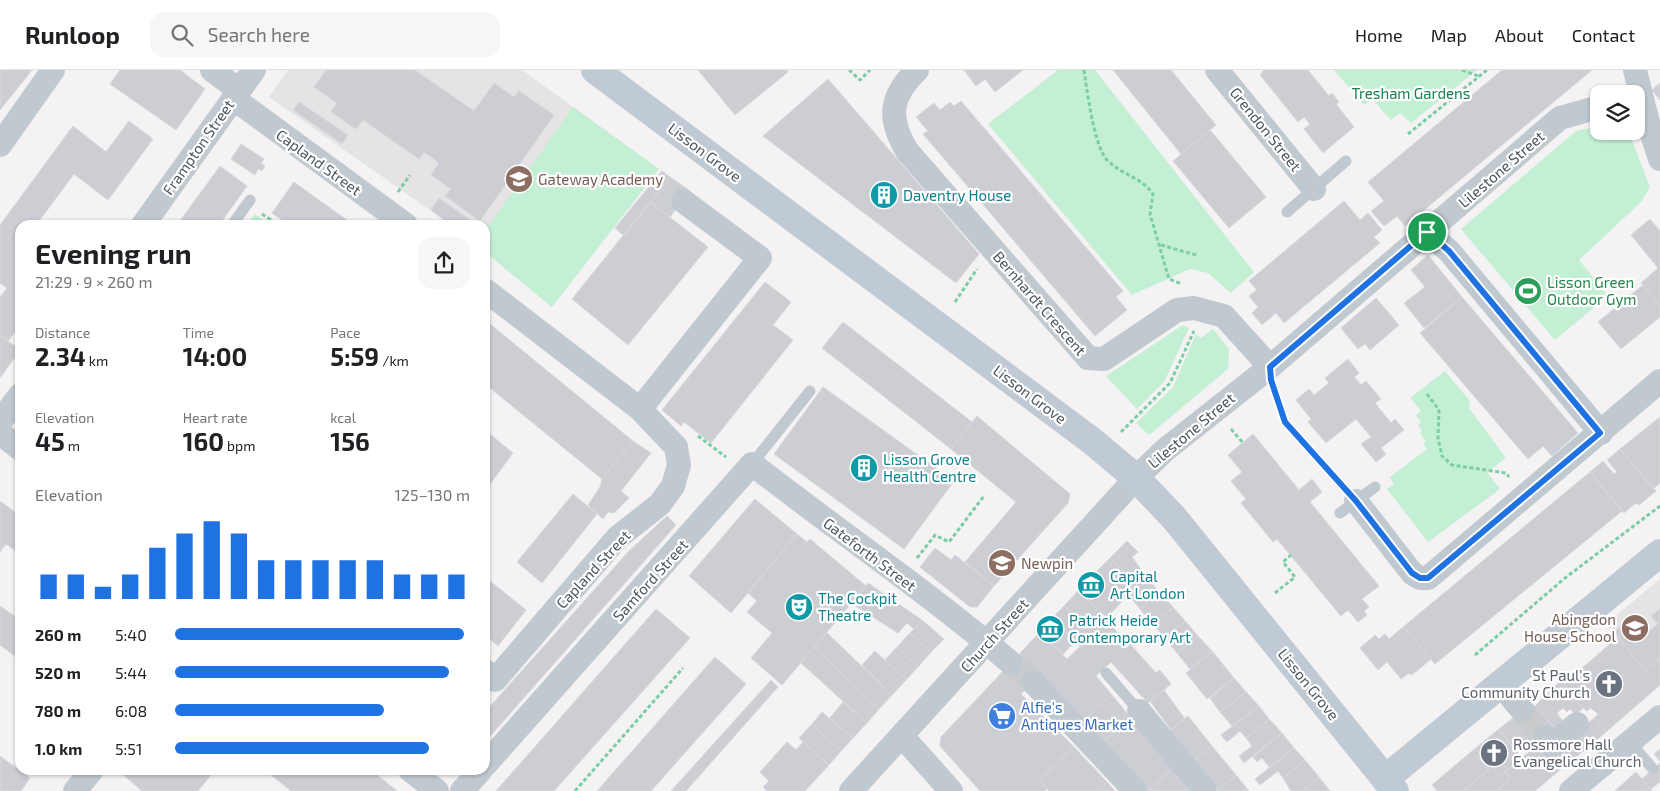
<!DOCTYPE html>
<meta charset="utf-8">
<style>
body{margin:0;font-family:"Exo 2",sans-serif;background:#f6f6f6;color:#202124;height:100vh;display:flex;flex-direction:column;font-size:19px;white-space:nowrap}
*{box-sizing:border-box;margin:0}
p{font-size:16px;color:#757577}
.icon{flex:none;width:28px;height:28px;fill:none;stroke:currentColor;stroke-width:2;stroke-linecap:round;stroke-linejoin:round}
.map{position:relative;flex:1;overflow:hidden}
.details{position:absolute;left:15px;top:150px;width:475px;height:555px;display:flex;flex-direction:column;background:#fff;border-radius:15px;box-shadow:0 1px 4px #0004}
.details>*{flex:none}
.fabs{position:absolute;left:1590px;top:15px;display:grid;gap:10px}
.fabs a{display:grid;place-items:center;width:55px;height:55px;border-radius:10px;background:#fff;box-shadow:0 1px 4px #0004;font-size:25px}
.pin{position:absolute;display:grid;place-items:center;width:42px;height:42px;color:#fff;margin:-21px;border:2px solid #fff;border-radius:50%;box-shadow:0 1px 5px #0007}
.round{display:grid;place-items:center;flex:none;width:52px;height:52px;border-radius:15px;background:#f6f6f6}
.summary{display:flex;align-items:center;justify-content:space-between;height:85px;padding:0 20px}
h1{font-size:28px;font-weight:700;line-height:38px}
.figures{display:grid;grid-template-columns:repeat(3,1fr);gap:8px;height:85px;padding:5px 20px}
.figures div{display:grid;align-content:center}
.figures b{font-size:25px;font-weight:700}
.figures small{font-size:14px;font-weight:400}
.figures p{font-size:14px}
.chart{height:140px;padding:10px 20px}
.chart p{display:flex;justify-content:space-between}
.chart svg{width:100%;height:90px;margin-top:5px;stroke:#1f72e1;stroke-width:6}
ul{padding:0 20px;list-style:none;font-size:16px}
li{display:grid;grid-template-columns:80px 60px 1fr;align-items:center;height:38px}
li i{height:12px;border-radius:6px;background:#1f72e1}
header{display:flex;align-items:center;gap:30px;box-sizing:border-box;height:70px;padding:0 25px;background:#fff;border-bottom:1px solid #e0e0e0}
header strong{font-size:24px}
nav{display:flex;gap:28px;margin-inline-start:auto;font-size:18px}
.search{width:350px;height:45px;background:#f6f6f6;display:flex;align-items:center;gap:12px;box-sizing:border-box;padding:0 18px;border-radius:15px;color:#757577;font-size:19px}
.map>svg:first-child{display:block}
.education{fill:#e5e3e4}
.green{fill:#c3efd4}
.building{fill:#ccced4;stroke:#d6d8dd}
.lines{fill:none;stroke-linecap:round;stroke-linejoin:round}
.street-tunnel{stroke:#cacbcd;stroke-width:24;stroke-dasharray:24 12;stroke-linecap:butt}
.path{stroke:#7bcda5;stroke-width:3;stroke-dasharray:4 2.5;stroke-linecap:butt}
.lane{stroke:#c0c9d0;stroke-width:11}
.street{stroke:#c0c9d0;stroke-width:24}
.secondary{stroke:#c0cad4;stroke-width:28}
.route-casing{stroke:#fff;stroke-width:10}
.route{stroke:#1f72e1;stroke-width:6}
.labels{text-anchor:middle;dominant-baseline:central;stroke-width:4.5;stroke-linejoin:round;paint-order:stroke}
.park-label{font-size:15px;fill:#1a814e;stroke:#fff}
.street-label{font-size:15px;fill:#4a555f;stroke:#fff}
.education-label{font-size:15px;fill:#785e54;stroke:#fff;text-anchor:start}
.culture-label{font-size:15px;fill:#0d838f;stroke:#fff;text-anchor:start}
.leisure-label{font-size:15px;fill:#27864d;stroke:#fff;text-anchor:start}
.worship-label{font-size:15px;fill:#5b616d;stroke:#fff;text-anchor:end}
.shop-label{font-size:15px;fill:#366cbe;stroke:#fff;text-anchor:start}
</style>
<header>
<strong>Runloop</strong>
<div class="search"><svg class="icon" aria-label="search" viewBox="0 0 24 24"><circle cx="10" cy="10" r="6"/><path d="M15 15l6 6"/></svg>Search here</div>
<nav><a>Home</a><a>Map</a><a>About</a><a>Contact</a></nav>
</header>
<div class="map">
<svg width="1660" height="721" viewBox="0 0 1660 721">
<rect width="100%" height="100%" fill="#f4f2f2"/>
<path class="education" d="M 288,0 L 522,0 L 659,99 L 552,237 L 485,182 L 485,155 L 451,155 L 269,27 Z
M 1660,509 L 1660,589 L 1645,601 L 1606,554 Z"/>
<path class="green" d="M 1058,0 L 1095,0 L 1254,202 L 1231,223 L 1208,203 L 1190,199 L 1132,225 L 988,54 Z
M 1334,0 L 1477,0 L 1411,53 L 1400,43 L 1391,50 L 1372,29 L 1364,35 Z
M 573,37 L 659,99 L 552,237 L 485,182 L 485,161 Z
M 1599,56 L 1599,61 L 1624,61 L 1630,65 L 1650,117 L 1641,132 L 1579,190 L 1608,226 L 1555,270 L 1461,159 L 1576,61 Z
M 255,144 L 270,155 L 247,155 Z
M 1183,255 L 1189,258 L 1164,312 L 1137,339 L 1106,306 Z
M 1213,259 L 1229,279 L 1228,299 L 1149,365 L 1136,353 L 1173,317 L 1196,264 L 1201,268 Z
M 1445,301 L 1470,331 L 1469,338 L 1506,388 L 1487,402 L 1500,419 L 1428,472 L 1387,419 L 1394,414 L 1390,407 L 1427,379 L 1423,374 L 1426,371 L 1420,363 L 1422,361 L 1418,355 L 1421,352 L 1416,345 L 1421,341 L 1410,328 Z"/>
<path class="building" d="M 0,0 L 32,0 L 0,40 Z
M 120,0 L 180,0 L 205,19 L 176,60 L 110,14 Z
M 326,0 L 415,0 L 474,41 L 494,13 L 514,27 L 519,21 L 554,45 L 480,151 L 445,126 L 451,119 L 431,105 L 439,93 L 424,82 L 419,89 L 363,50 L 356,59 L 331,42 L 337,33 L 314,17 Z
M 698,0 L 787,0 L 788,2 L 735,45 Z
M 964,0 L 1023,0 L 995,22 L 985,9 L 976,16 Z
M 1113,0 L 1171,0 L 1216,55 L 1181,84 Z
M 1264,0 L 1308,0 L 1329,26 L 1332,23 L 1339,32 L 1336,34 L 1354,57 L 1323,83 L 1304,59 L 1310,54 L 1304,47 L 1298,52 L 1260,5 Z
M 1502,0 L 1592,0 L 1405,156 L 1397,146 L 1384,156 L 1371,141 L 1384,131 L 1368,112 Z
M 828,9 L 979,184 L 956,213 L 763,66 Z
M 1660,13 L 1660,30 L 1652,20 Z
M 961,31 L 1123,221 L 1116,227 L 1127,240 L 1095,266 L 923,64 L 928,61 L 916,47 L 934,33 L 940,40 L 950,32 L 954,36 Z
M 299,32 L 348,65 L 342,74 L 293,40 Z
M 129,51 L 153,69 L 108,130 L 74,104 L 36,155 L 20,155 L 20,177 L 16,182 L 20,184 L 20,255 L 8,271 L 0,265 L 0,227 L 7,218 L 0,213 L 0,155 L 73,56 L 106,82 Z
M 1210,60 L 1266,127 L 1229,158 L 1173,91 Z
M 241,74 L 264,89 L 261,93 L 265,96 L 262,101 L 258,99 L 255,105 L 231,89 Z
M 220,96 L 247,116 L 219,155 L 177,155 Z
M 662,101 L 670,107 L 624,166 L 615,158 Z
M 670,107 L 690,121 L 670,147 L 650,132 Z
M 294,112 L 316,128 L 354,155 L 289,155 L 272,143 Z
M 439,128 L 476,154 L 475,155 L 451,155 L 431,140 Z
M 1344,131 L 1360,150 L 1368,143 L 1382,160 L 1374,167 L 1380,173 L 1284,253 L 1276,243 L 1262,255 L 1252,243 L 1258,237 L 1249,226 L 1257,220 L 1249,211 Z
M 650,132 L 708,177 L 628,275 L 572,229 Z
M 1650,149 L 1660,161 L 1660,236 L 1641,213 L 1658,198 L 1631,165 Z
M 1428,185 L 1462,227 L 1424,258 L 1404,233 L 1425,217 L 1411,200 Z
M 765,212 L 791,232 L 773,255 L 793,270 L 711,373 L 684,352 L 681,356 L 662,340 Z
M 1643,215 L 1660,236 L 1660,247 L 1621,279 L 1598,252 Z
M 1462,227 L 1578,363 L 1552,386 L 1543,376 L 1528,389 L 1420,263 Z
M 1376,228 L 1399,255 L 1370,280 L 1365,274 L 1358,279 L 1341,258 Z
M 843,252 L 972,352 L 951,379 L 822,278 Z
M 490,254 L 633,371 L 602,409 L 485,314 L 485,260 Z
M 0,265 L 20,280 L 0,308 Z
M 1348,289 L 1359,303 L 1354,307 L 1361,315 L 1366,311 L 1381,329 L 1375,333 L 1391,353 L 1395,349 L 1404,360 L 1381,378 L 1386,384 L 1376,392 L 1361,374 L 1371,367 L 1356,349 L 1326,373 L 1308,352 L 1311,349 L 1296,330 L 1309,319 L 1314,325 L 1329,313 L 1325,308 Z
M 823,317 L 954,411 L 904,479 L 774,384 Z
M 977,346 L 1070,424 L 1068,433 L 994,516 L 965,492 L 1016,432 L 951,379 Z
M 1660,347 L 1660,413 L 1653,419 L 1620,379 Z
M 485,360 L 513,383 L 485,421 Z
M 1253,364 L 1299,420 L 1312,409 L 1322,422 L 1310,432 L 1379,516 L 1362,529 L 1369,537 L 1364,541 L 1367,545 L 1358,552 L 1348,540 L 1341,546 L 1277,469 L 1273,472 L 1241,433 L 1246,429 L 1231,411 L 1242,402 L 1228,385 Z
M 633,371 L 651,383 L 621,421 L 629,428 L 614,443 L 608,442 L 603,449 L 588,435 L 600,417 L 602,409 Z
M 1620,379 L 1656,421 L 1639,435 L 1636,433 L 1624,443 L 1590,402 L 1603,391 L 1614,404 L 1617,402 L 1607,390 Z
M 1590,402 L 1622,441 L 1435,594 L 1403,557 Z
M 573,424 L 597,444 L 542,513 L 517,492 Z
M 755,429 L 797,464 L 731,543 L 689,506 Z
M 0,431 L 20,446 L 20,484 L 6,474 L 0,482 Z
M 667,446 L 676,455 L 485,672 L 485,642 L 629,481 Z
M 797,464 L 807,472 L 810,469 L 866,516 L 782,615 L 751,588 L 772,563 L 747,542 L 757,531 L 748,523 Z
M 1127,471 L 1138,482 L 1132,487 L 1148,509 L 1139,517 L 1110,488 Z
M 935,478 L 951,490 L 955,485 L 994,516 L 977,537 L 970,537 L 920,497 Z
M 1110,488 L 1139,517 L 1124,529 L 1095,503 Z
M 1095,503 L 1124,529 L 1107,548 L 1078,521 Z
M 485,507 L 526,540 L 498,576 L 485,565 Z
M 1148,509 L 1159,522 L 1140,539 L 1129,525 Z
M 868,513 L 922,550 L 914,559 L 907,553 L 898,563 L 851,533 Z
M 1078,521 L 1102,543 L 1095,551 L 1101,556 L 1093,564 L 1064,536 Z
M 1159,522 L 1173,537 L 1153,554 L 1140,539 Z
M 0,536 L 20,550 L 20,590 L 0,575 Z
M 1064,536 L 1093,564 L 1081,577 L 1051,549 Z
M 1173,537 L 1185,551 L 1165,568 L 1153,554 Z
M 656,539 L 690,568 L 554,721 L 496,721 Z
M 1660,539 L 1660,589 L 1645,601 L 1614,562 L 1635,545 L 1649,561 L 1658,554 L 1651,546 Z
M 1051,549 L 1076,571 L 1063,584 L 1040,562 Z
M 922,550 L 944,569 L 931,582 L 910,563 Z
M 1107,550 L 1117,562 L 1114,565 L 1127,578 L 1130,574 L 1156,603 L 1160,600 L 1171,614 L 1148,633 L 1111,592 L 1096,606 L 1112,625 L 1080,653 L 1045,611 Z
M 1185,551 L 1198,566 L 1177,583 L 1165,568 Z
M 1403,557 L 1431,589 L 1417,601 L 1411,605 L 1409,603 L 1401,609 L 1387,592 L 1378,600 L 1360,578 L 1375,565 L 1379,569 L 1385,564 L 1389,569 Z
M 826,562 L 892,625 L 879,639 L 814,577 Z
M 1040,562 L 1067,589 L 1045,611 L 1040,606 L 1021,624 L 1074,677 L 1039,710 L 1047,719 L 1044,721 L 980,721 L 940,676 L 941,667 Z
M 910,563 L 931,582 L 918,597 L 897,577 Z
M 1198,566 L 1212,581 L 1190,599 L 1177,583 Z
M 1618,567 L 1645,601 L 1660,589 L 1660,615 L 1606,662 L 1594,648 L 1598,644 L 1591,638 L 1587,641 L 1583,638 L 1557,614 L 1569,604 L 1572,607 Z
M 814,577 L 879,639 L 867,653 L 801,593 Z
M 897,577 L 918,597 L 906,610 L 885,590 Z
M 875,581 L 906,610 L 892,625 L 862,595 Z
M 1212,581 L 1234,608 L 1207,629 L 1186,603 Z
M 715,587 L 746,614 L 651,721 L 597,721 Z
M 1234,608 L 1246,622 L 1220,642 L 1210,628 Z
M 771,610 L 778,617 L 686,721 L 671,721 Z
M 1557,614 L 1583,638 L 1576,645 L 1570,639 L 1567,642 L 1563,638 L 1557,643 L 1566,656 L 1560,662 L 1534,637 Z
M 1164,620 L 1185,649 L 1171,660 L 1150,631 Z
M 1246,622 L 1259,636 L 1232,656 L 1220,642 Z
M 1112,625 L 1131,648 L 1100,674 L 1080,653 Z
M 485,632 L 491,636 L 485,642 Z
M 843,632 L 867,653 L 853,668 L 829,649 Z
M 1531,633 L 1555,658 L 1541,672 L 1519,643 Z
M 1259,636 L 1269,649 L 1246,668 L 1240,661 L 1227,672 L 1221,665 Z
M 822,642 L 853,668 L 841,681 L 812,654 Z
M 1519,643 L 1541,672 L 1532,679 L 1525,672 L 1515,680 L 1499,659 Z
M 1188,646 L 1212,676 L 1193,691 L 1169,661 Z
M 1131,648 L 1172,699 L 1147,721 L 1100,674 Z
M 1594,648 L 1606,662 L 1586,679 L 1574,665 Z
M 1269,649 L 1282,663 L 1244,693 L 1239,686 L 1252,676 L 1246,668 Z
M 812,654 L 841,681 L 829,695 L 799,668 Z
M 1499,659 L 1522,688 L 1500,707 L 1492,697 L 1489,700 L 1477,686 L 1470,691 L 1466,686 Z
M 1282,663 L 1294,678 L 1270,698 L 1262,688 L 1257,692 L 1253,687 Z
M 1574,665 L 1586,679 L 1561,699 L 1550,685 Z
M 787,672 L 796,680 L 803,672 L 829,695 L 805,721 L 767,721 L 763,717 L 769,711 L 760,702 Z
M 1541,672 L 1561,699 L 1535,721 L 1496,721 L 1511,709 L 1505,702 Z
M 1212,676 L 1236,705 L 1218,720 L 1193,691 Z
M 1074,677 L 1107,712 L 1098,721 L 1049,721 L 1039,710 Z
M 1294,678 L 1305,690 L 1283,708 L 1278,701 L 1260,715 L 1255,709 Z
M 1660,679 L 1660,691 L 1654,684 Z
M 0,686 L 30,708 L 21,721 L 0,721 Z
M 1466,686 L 1470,691 L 1477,686 L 1489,700 L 1463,721 L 1437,721 L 1432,715 Z
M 1305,690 L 1319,707 L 1302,721 L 1291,721 L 1283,708 Z
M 1660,693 L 1660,712 L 1651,719 L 1642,709 Z
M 1492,697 L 1500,707 L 1505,702 L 1511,709 L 1496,721 L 1463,721 Z
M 1172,699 L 1189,721 L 1147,721 Z
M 118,700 L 215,700 L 198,721 L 142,721 Z
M 265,700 L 371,700 L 397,721 L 291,721 Z
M 1636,702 L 1652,721 L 1615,721 Z
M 1236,705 L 1249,721 L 1218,721 L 1218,720 Z
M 1319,707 L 1330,721 L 1302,721 Z
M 1107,712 L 1115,721 L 1098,721 Z"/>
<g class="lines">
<path class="street-tunnel" d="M 1011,593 L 1033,612
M 1522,640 L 1545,667"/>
<path class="path" d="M 849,0 L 860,10 L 870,0
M 1084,0 C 1087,20 1094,76 1107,90 C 1122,105 1141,107 1153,124 L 1150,144 L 1169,209 L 1182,214
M 1462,0 L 1478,6
M 1408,64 L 1487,0
M 398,122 L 410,105
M 262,144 L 279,155
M 1161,175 L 1196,185
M 955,232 L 977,199
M 1275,322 L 1285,352 L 1339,413
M 1427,324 L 1439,340 L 1438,368 L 1442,386 L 1452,395 L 1506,403 L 1509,407
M 1231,359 L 1243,373
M 1121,362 L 1170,313 L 1194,261
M 698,366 L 726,387
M 917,488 L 935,465 L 949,472 L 984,426
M 1275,523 L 1295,507 L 1283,492 L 1291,485
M 1475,585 L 1565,508 L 1660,436
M 575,721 L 683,598"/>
<path class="lane" d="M 1287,142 L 1346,91
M 232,155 L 250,130
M 752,394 L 810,321
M 1340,443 L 1375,417
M 1106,603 L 1139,641
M 1630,672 L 1653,699"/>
<path class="street" d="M 212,0 L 239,20
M 917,0 C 889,27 888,49 907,81 L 1088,288 L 1104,289 L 1177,240 L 1194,238 L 1224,246 L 1270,297
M 1217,0 L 1314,119
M 1635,0 L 1647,49 L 1660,89
M 233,28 L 406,155
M 0,75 L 53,0
M 143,155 L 254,0
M 1427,162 L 1449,181 L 1601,363
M 485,220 L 640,339
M 0,352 L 20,325
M 0,363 L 20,379
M 1356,431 L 1412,503 L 1420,508 L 1428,508 L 1660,311
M 485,601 L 495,610 L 617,468 L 660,434 L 673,416 L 679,395 L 676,377 L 640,339 L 760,188 L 683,131
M 1033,612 L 1135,721
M 1500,614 L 1522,640
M 1139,641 L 1205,721
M 902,666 L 951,721
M 1545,667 L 1552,675 L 1577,654
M 485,695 L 752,394 C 838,461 929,523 1011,593
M 410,700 L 437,721
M 75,721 L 92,700
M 462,721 L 481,700
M 851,721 L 1136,408 L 1165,380 L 1270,297 L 1560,48 L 1599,37
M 1571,721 L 1660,647"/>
<path class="secondary" d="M 595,0 L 1092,371 L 1136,408 L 1175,449 L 1395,721
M 1385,709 L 1660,483"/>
</g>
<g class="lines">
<defs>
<path id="route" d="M 1427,162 L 1449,181 L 1600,363 L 1428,508 L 1420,508 L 1412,503 L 1356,431 L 1285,352 L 1271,310 L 1270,297 Z"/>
</defs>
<use href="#route" class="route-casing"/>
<use href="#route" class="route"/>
</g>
<defs>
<symbol id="school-disc" viewBox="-11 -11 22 22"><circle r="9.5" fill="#8d6e63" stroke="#fff"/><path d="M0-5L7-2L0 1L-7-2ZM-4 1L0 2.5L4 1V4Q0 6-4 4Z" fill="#fff"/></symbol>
<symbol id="building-disc" viewBox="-11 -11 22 22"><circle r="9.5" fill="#0f9aa8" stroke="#fff"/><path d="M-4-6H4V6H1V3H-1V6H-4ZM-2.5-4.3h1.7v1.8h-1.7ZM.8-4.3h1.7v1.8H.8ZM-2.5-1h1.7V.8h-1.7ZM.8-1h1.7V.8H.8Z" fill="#fff"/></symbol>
<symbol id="stadium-disc" viewBox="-11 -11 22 22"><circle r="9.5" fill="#2e9e5b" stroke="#fff"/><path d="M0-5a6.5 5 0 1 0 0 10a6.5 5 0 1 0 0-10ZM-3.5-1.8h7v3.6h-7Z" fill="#fff"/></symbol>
<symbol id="museum-disc" viewBox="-11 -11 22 22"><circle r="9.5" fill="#0f9aa8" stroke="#fff"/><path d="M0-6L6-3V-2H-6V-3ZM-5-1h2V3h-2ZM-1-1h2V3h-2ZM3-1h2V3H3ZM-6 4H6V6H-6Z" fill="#fff"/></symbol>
<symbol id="theatre-disc" viewBox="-11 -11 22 22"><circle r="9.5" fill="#0f9aa8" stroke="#fff"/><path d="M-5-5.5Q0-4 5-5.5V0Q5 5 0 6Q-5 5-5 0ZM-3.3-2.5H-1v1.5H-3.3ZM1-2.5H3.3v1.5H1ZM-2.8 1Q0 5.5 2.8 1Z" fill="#fff"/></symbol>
<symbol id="church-disc" viewBox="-11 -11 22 22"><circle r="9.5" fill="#6b7280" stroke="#fff"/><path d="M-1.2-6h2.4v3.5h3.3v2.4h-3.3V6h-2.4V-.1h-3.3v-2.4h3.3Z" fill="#fff"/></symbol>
<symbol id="supermarket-disc" viewBox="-11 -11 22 22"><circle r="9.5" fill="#3f7fe0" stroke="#fff"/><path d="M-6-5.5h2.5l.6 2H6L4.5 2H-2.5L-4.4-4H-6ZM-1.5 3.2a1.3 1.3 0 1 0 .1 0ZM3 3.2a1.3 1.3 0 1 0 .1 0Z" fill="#fff"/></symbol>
</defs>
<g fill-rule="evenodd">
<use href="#school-disc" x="503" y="93" width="32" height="32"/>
<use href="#building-disc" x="868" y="109" width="32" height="32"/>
<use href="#stadium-disc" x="1512" y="205" width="32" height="32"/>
<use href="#building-disc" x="848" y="382" width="32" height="32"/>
<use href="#school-disc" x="986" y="477" width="32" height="32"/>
<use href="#museum-disc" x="1075" y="499" width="32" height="32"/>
<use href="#theatre-disc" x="783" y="521" width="32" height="32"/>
<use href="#school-disc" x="1619" y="542" width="32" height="32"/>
<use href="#museum-disc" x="1034" y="543" width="32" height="32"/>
<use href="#church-disc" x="1593" y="598" width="32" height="32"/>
<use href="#supermarket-disc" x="986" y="630" width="32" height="32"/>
<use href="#church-disc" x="1478" y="667" width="32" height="32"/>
</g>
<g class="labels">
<g class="park-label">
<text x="1411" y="23">Tresham Gardens</text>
</g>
<g class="street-label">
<text transform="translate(1266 59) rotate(51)">Grendon Street</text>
<text transform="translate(198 77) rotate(-55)">Frampton Street</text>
<text transform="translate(705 82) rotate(37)">Lisson Grove</text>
<text transform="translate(319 92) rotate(36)">Capland Street</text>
<text transform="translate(1501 99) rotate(-41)">Lilestone Street</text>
<text transform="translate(1040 233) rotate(49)">Bernhardt Crescent</text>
<text transform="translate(1030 324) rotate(37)">Lisson Grove</text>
<text transform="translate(1191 360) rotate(-40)">Lilestone Street</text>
<text transform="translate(870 484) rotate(37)">Gateforth Street</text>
<text transform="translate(593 499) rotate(-47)">Capland Street</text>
<text transform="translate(650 510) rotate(-48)">Samford Street</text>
<text transform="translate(994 565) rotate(-48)">Church Street</text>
<text transform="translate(1309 614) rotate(51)">Lisson Grove</text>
</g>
<g class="education-label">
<text x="538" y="109">Gateway Academy</text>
<text x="1021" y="493">Newpin</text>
<text x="1616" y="549" text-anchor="end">Abingdon<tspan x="1616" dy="17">House School</tspan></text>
</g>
<g class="culture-label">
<text x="903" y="125">Daventry House</text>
<text x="883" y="389">Lisson Grove<tspan x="883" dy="17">Health Centre</tspan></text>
<text x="1110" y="506">Capital<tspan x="1110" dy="17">Art London</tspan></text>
<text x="818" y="528">The Cockpit<tspan x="818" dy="17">Theatre</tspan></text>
<text x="1069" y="550">Patrick Heide<tspan x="1069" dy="17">Contemporary Art</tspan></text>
</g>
<g class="leisure-label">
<text x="1547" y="212">Lisson Green<tspan x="1547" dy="17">Outdoor Gym</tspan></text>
</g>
<g class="worship-label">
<text x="1590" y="605">St Paul's<tspan x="1590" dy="17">Community Church</tspan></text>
<text x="1513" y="674" text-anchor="start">Rossmore Hall<tspan x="1513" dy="17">Evangelical Church</tspan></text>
</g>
<g class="shop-label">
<text x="1021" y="637">Alfie's<tspan x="1021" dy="17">Antiques Market</tspan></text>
</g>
</g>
</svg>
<div class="fabs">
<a><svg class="icon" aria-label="layers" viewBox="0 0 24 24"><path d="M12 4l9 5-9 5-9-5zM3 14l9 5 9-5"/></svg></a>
</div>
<div class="pin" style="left:1427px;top:162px;background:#1e9e55"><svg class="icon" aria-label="arrive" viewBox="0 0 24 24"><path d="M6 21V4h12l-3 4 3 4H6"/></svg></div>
<section class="details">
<div class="summary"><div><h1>Evening run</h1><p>21:29 · 9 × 260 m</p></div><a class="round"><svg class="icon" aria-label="share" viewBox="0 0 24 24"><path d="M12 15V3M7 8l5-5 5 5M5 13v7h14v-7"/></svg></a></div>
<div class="figures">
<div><p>Distance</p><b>2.34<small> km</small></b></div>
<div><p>Time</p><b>14:00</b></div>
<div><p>Pace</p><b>5:59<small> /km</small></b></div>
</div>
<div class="figures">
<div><p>Elevation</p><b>45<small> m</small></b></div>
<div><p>Heart rate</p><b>160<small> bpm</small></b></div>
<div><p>kcal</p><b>156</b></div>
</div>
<div class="chart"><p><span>Elevation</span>125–130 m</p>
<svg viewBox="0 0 160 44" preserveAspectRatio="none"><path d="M5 44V32M15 44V32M25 44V38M35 44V32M45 44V19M55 44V12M65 44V6M75 44V12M85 44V25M95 44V25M105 44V25M115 44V25M125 44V25M135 44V32M145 44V32M155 44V32"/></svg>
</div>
<ul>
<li><b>260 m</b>5:40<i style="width:98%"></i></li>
<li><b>520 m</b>5:44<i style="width:93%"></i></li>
<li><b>780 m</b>6:08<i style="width:71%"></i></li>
<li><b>1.0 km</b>5:51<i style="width:86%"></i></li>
</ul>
</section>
</div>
